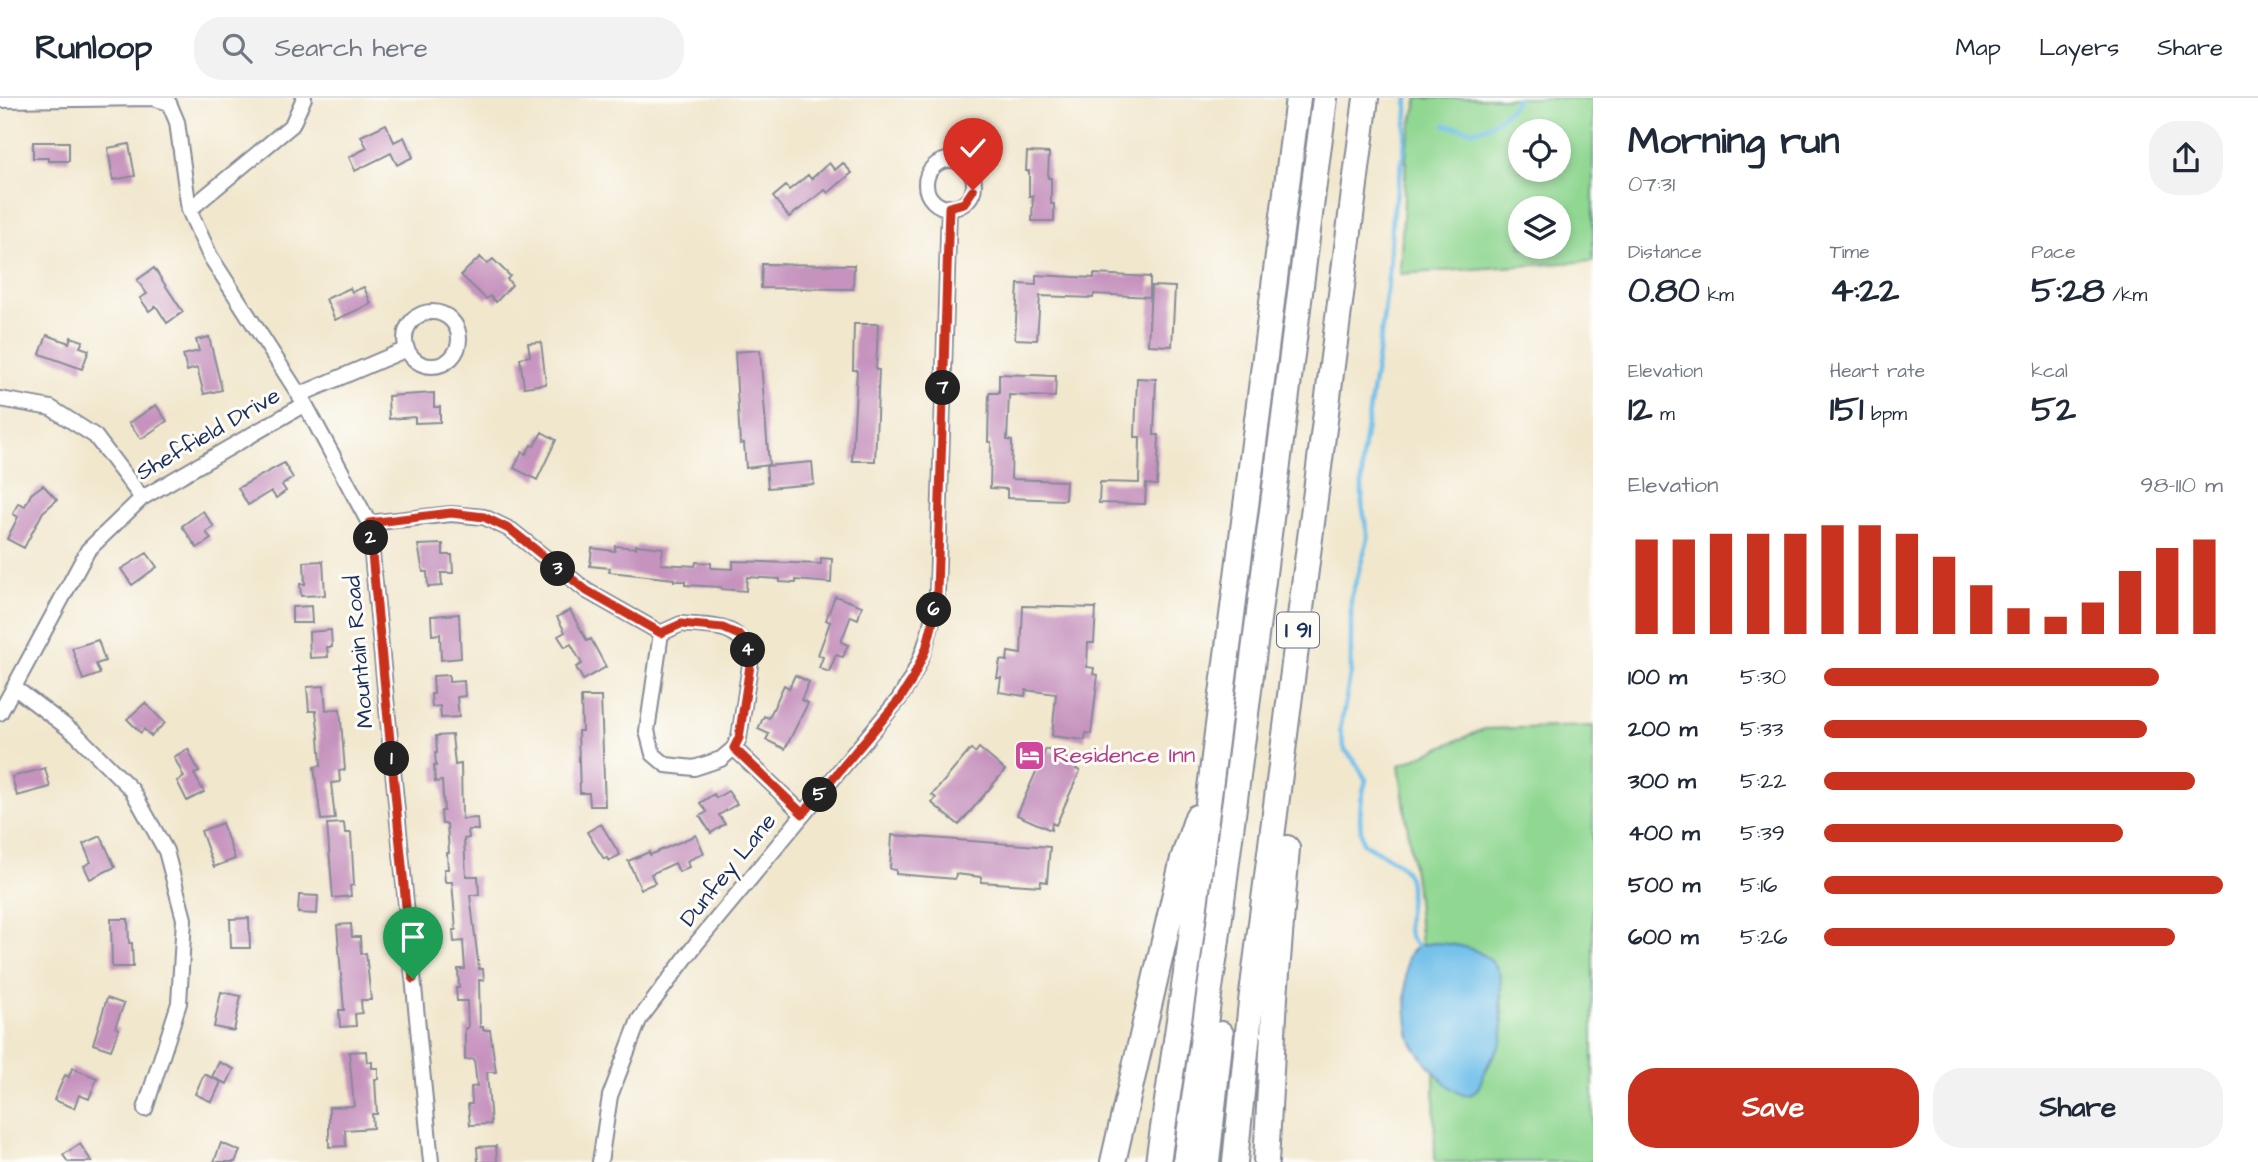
<!DOCTYPE html>
<meta charset="utf-8">
<style>
body{margin:0;font-family:"Architects Daughter",sans-serif;background:#f2f2f3;color:#1f2937;height:100vh;display:flex;flex-direction:column;font-size:26px;white-space:nowrap}
*{box-sizing:border-box;margin:0}
p{font-size:23px;color:#747a83}
.icon{flex:none;width:38px;height:38px;fill:none;stroke:currentColor;stroke-width:2;stroke-linecap:round;stroke-linejoin:round}
.map{position:relative;flex:1;overflow:hidden}
.panel{display:flex;flex-direction:column;background:#fff;width:665px}
.panel>*{flex:none}
.controls{position:absolute;left:1508px;top:21px;display:grid;gap:14px}
.controls a{display:grid;place-items:center;width:63px;height:63px;border-radius:50%;background:#fff;box-shadow:0 4px 10px #0003;font-size:35px}
.pin{position:absolute;display:grid;place-items:center;width:60px;height:60px;color:#fff;margin:-72px -30px;border-radius:50% 50% 50% 0;rotate:-45deg;box-shadow:0 0 7px #0007}
.pin .icon{rotate:45deg}
.km{position:absolute;width:35px;height:35px;margin:-18px;border-radius:50%;background:#222;color:#fff;font-size:19px;line-height:35px;text-align:center}
.round{display:grid;place-items:center;flex:none;width:74px;height:74px;border-radius:28px;background:#f2f2f3}
.head{display:flex;align-items:center;justify-content:space-between;height:119px;padding:0 35px}
h1{font-size:38px;font-weight:800;line-height:52px}
.metrics{display:grid;grid-template-columns:repeat(3,1fr);gap:10px;height:119px;padding:7px 35px}
.metrics div{display:grid;align-content:center}
.metrics b{font-size:35px;font-weight:800}
.metrics small{font-size:19px;font-weight:400}
.metrics p{font-size:19px}
.chart{height:196px;padding:14px 35px}
.chart p{display:flex;justify-content:space-between}
.chart svg{width:100%;height:126px;margin-top:7px;stroke:#c8321e;stroke-width:6}
.action{display:flex;gap:14px;margin-top:auto;padding:14px 35px}
.action a{flex:1;height:80px;border-radius:28px;background:#c8321e;color:#fff;font-size:28px;font-weight:800;line-height:80px;text-align:center}
.action a+a{background:#f2f2f3;color:#1f2937}
ul{padding:0 35px;list-style:none;font-size:23px}
li{display:grid;grid-template-columns:112px 84px 1fr;align-items:center;height:52px}
li i{height:18px;border-radius:9px;background:#c8321e}
header{display:flex;align-items:center;gap:42px;box-sizing:border-box;height:98px;padding:0 35px;background:#fff;border-bottom:2px solid #e0e1e3}
header strong{font-size:33px}
nav{display:flex;gap:38px;margin-inline-start:auto;font-size:24px}
.search{width:490px;height:63px;background:#f2f2f3;display:flex;align-items:center;gap:18px;box-sizing:border-box;padding:0 24px;border-radius:28px;color:#747a83;font-size:26px}
main{display:flex;flex:1;min-height:0}
.map>svg:first-child{display:block}
.green{fill:#90d792;stroke:#568378;stroke-width:2;fill-rule:evenodd}
.water{fill:#6fbfea;stroke:#4577a4;stroke-width:2}
.lines{fill:none;stroke-linecap:round;stroke-linejoin:round}
.stream{stroke:#6fbfea;stroke-width:4.5}
.building{fill:#c692be}
.minor-casing{stroke:#868b96;stroke-width:18}
.motorway-casing{stroke:#868b96;stroke-width:28}
.minor{stroke:#fff;stroke-width:14}
.motorway{stroke:#fff;stroke-width:24}
.route-casing{stroke:#fff;stroke-width:14}
.route{stroke:#c8321e;stroke-width:9}
.labels{text-anchor:middle;dominant-baseline:central;stroke-width:6;stroke-linejoin:round;paint-order:stroke}
.shield{fill:#fdfcf7;stroke:#5f6c8c;stroke-width:2}
.shield-label{font-size:21px;font-weight:bold;fill:#1b2f5e}
.street-label{font-size:23px;fill:#1b2f5e;stroke:#fdfcf7}
.hotel-label{font-size:23px;fill:#b23c85;stroke:#fdfcf7;text-anchor:start}
</style>
<header>
<strong>Runloop</strong>
<div class="search"><svg class="icon" aria-label="search" viewBox="0 0 24 24"><circle cx="10" cy="10" r="6"/><path d="M15 15l6 6"/></svg>Search here</div>
<nav><a>Map</a><a>Layers</a><a>Share</a></nav>
</header>
<main>
<div class="map">
<svg width="1593" height="1064" viewBox="0 0 1593 1064">
<rect width="100%" height="100%" fill="#fdfcf7"/>
<filter id="ink" filterUnits="userSpaceOnUse"><feTurbulence type="fractalNoise" baseFrequency=".0143" numOctaves="2"/><feDisplacementMap in="SourceGraphic" scale="14" xChannelSelector="R" yChannelSelector="G"/><feConvolveMatrix kernelMatrix="1 2 1 2 8 2 1 2 1" color-interpolation-filters="sRGB"/></filter>
<filter id="wash" filterUnits="userSpaceOnUse"><feTurbulence type="fractalNoise" baseFrequency=".00686" numOctaves="4" result="noise"/><feDisplacementMap in="SourceGraphic" scale="28" xChannelSelector="R" yChannelSelector="G"/><feGaussianBlur stdDeviation="1.57" result="paint"/><feColorMatrix in="noise" values="0 0 0 0 0 0 0 0 0 0 0 0 0 0 0 0 0 1.4 0 .05"/><feComposite in="paint" operator="in"/></filter>
<g filter="url(#wash)">
<rect width="100%" height="100%" fill="#f1e7cd"/>
<path class="green" d="M 1418,0 L 1593,0 L 1593,163 L 1400,176 L 1407,44 ZM 1521,33 L 1559,33 L 1559,72 L 1521,72 ZM 1521,110 L 1559,110 L 1559,149 L 1521,149 Z
M 1593,628 L 1593,1064 L 1435,1064 L 1434,974 L 1441,981 L 1478,990 C 1485,971 1499,954 1502,934 C 1504,922 1501,903 1501,889 L 1434,845 L 1421,847 L 1416,790 L 1399,667 L 1484,631 Z"/>
<path class="water" d="M 1434,845 C 1458,846 1493,851 1500,879 C 1502,888 1500,897 1500,906 C 1500,918 1505,931 1502,943 C 1498,954 1490,961 1486,971 C 1482,979 1480,994 1469,997 C 1454,1001 1418,957 1412,944 C 1406,934 1403,864 1410,855 C 1416,847 1424,847 1434,845 Z"/>
<g class="lines">
<path class="stream" d="M 1408,0 L 1404,53 L 1392,121 L 1389,174 L 1382,230 L 1362,360 L 1362,405 L 1368,441 L 1351,500 L 1351,573 L 1340,632 L 1345,652 L 1354,662 L 1366,682 C 1360,702 1358,724 1363,745 C 1376,754 1399,761 1407,776 C 1418,799 1395,832 1418,848
M 1445,27 C 1454,28 1463,32 1473,32 C 1489,32 1510,13 1518,0"/>
</g>
<g id="blocks">
<path class="building" d="M 386,26 L 394,44 L 404,39 L 413,59 L 397,67 L 391,55 L 355,73 L 349,59 L 367,50 L 361,38 Z
M 33,44 L 69,44 L 69,63 L 48,63 L 48,60 L 33,60 Z
M 129,46 L 135,78 L 113,82 L 108,50 Z
M 1027,54 L 1049,55 L 1048,80 L 1051,80 L 1051,106 L 1054,106 L 1054,123 L 1032,123 L 1033,98 L 1029,98 L 1029,73 L 1026,73 Z
M 829,65 L 835,72 L 843,65 L 852,75 L 828,95 L 825,92 L 789,119 L 773,99 L 786,88 L 789,92 L 808,77 L 811,81 Z
M 480,159 L 487,166 L 493,161 L 510,178 L 507,181 L 512,187 L 496,204 L 490,198 L 486,201 L 461,177 Z
M 762,166 L 854,167 L 853,191 L 761,190 Z
M 154,170 L 183,214 L 167,225 L 156,208 L 149,213 L 140,200 L 147,196 L 137,182 Z
M 1094,176 L 1150,179 L 1150,199 L 1094,196 L 1093,200 L 1040,198 L 1037,242 L 1015,241 L 1018,186 L 1036,187 L 1036,177 L 1094,180 Z
M 1151,188 L 1175,189 L 1172,248 L 1148,247 Z
M 364,189 L 371,206 L 335,222 L 326,201 L 350,190 L 352,194 Z
M 854,226 L 878,226 L 876,272 L 879,272 L 875,363 L 852,363 L 857,272 L 853,272 Z
M 47,237 L 69,245 L 71,239 L 83,243 L 80,249 L 89,252 L 82,271 L 40,256 Z
M 209,239 L 222,292 L 204,296 L 197,270 L 187,273 L 183,257 L 199,253 L 196,242 Z
M 541,244 L 546,286 L 524,289 L 520,260 L 530,258 L 528,245 Z
M 760,252 L 769,367 L 746,370 L 744,345 L 740,346 L 735,254 Z
M 999,276 L 1056,278 L 1055,299 L 1009,297 L 1007,342 L 1012,343 L 1011,381 L 1066,383 L 1065,402 L 1007,400 L 1007,391 L 990,390 L 991,344 L 988,344 L 989,295 L 999,295 Z
M 1137,280 L 1156,281 L 1154,337 L 1159,337 L 1157,387 L 1146,386 L 1145,406 L 1099,405 L 1100,384 L 1139,385 L 1140,339 L 1135,339 Z
M 434,295 L 434,309 L 440,309 L 440,324 L 415,325 L 415,319 L 389,321 L 388,298 Z
M 156,307 L 167,323 L 141,341 L 129,325 Z
M 542,334 L 556,342 L 537,382 L 514,370 L 522,354 L 526,356 L 531,347 L 534,348 Z
M 812,364 L 814,386 L 768,390 L 766,368 Z
M 284,365 L 293,380 L 282,387 L 286,393 L 276,400 L 271,393 L 248,407 L 238,390 Z
M 43,387 L 57,402 L 43,414 L 24,450 L 7,441 L 18,419 L 13,416 L 18,405 L 25,408 L 31,396 Z
M 203,413 L 214,429 L 206,434 L 211,441 L 197,450 L 182,428 Z
M 443,446 L 443,457 L 452,457 L 453,475 L 441,475 L 442,488 L 428,489 L 427,474 L 423,474 L 418,447 Z
M 636,447 L 663,450 L 661,466 L 695,468 L 696,464 L 711,465 L 711,470 L 733,471 L 733,463 L 821,466 L 821,460 L 832,461 L 831,485 L 796,482 L 796,485 L 780,484 L 780,481 L 747,479 L 746,493 L 721,491 L 721,489 L 685,487 L 685,483 L 674,483 L 674,481 L 609,474 L 610,470 L 590,468 L 592,450 L 615,453 L 615,448 L 636,450 Z
M 147,455 L 157,469 L 132,487 L 121,471 Z
M 323,463 L 325,497 L 301,498 L 300,486 L 305,486 L 304,464 Z
M 835,498 L 862,508 L 858,521 L 851,518 L 841,544 L 848,547 L 843,559 L 836,557 L 829,574 L 819,570 L 823,559 L 818,557 L 830,524 L 826,522 Z
M 311,508 L 312,525 L 292,525 L 292,509 Z
M 1023,508 L 1096,510 L 1094,545 L 1088,545 L 1087,569 L 1094,570 L 1093,576 L 1098,577 L 1091,636 L 1086,635 L 1085,642 L 1052,638 L 1056,596 L 1026,592 L 1025,598 L 999,594 L 1001,580 L 997,580 L 1000,562 L 1007,563 L 1008,554 L 1021,556 Z
M 570,512 L 587,543 L 591,541 L 606,569 L 583,582 L 576,569 L 582,566 L 571,546 L 565,549 L 558,538 L 565,534 L 557,519 Z
M 459,516 L 461,560 L 441,562 L 440,536 L 432,537 L 431,518 Z
M 331,532 L 332,549 L 327,549 L 328,559 L 310,560 L 309,534 Z
M 98,542 L 105,563 L 96,566 L 100,576 L 83,582 L 72,550 Z
M 449,577 L 449,584 L 464,583 L 465,598 L 457,599 L 459,619 L 441,620 L 440,608 L 432,609 L 431,596 L 434,596 L 433,578 Z
M 795,577 L 809,584 L 801,602 L 808,605 L 785,651 L 766,642 L 769,636 L 758,631 L 764,618 L 769,620 L 784,587 L 789,590 Z
M 324,588 L 326,612 L 340,611 L 345,672 L 339,673 L 340,684 L 331,685 L 335,721 L 321,722 L 314,669 L 321,668 L 319,639 L 316,613 L 309,613 L 307,589 Z
M 581,599 L 601,599 L 605,708 L 590,708 L 589,695 L 580,695 L 578,633 L 582,633 Z
M 145,605 L 165,625 L 151,638 L 144,631 L 141,635 L 127,621 Z
M 452,637 L 455,667 L 461,666 L 462,721 L 477,720 L 478,732 L 468,732 L 469,740 L 464,741 L 466,778 L 478,778 L 479,797 L 470,797 L 479,871 L 483,871 L 484,882 L 479,882 L 480,929 L 483,929 L 483,932 L 490,932 L 496,974 L 487,974 L 491,1026 L 470,1027 L 468,1006 L 472,1006 L 471,989 L 477,988 L 474,961 L 465,962 L 465,930 L 468,930 L 467,903 L 457,903 L 456,890 L 459,890 L 458,871 L 465,871 L 463,843 L 454,844 L 453,832 L 456,832 L 452,784 L 445,784 L 444,771 L 448,771 L 447,755 L 449,755 L 447,726 L 442,726 L 441,713 L 444,713 L 442,683 L 435,684 L 434,668 L 436,668 L 435,655 L 437,655 L 436,638 Z
M 979,650 L 1005,672 L 959,727 L 932,705 L 936,700 L 932,697 L 971,651 L 975,655 Z
M 188,651 L 199,674 L 194,676 L 204,694 L 187,703 L 177,683 L 184,679 L 174,659 Z
M 1046,651 L 1078,665 L 1076,671 L 1080,673 L 1056,727 L 1052,725 L 1051,732 L 1017,717 Z
M 45,670 L 50,689 L 17,698 L 12,679 Z
M 728,693 L 737,706 L 719,717 L 725,726 L 711,735 L 700,718 L 707,714 L 700,705 L 714,696 L 716,700 Z
M 222,725 L 235,761 L 214,769 L 201,733 Z
M 344,725 L 345,735 L 351,735 L 354,787 L 350,788 L 351,798 L 333,800 L 327,726 Z
M 601,726 L 620,757 L 609,763 L 607,760 L 604,761 L 587,734 Z
M 696,737 L 704,755 L 687,763 L 689,769 L 679,774 L 675,765 L 651,776 L 655,785 L 641,791 L 628,763 L 649,754 L 650,757 Z
M 892,737 L 1050,749 L 1047,784 L 1041,783 L 1040,788 L 981,784 L 981,779 L 956,776 L 955,781 L 896,776 L 896,772 L 890,771 Z
M 101,738 L 115,769 L 90,781 L 84,768 L 91,764 L 83,746 Z
M 299,797 L 318,798 L 317,816 L 298,815 Z
M 249,820 L 250,850 L 231,850 L 230,821 Z
M 111,821 L 128,821 L 129,845 L 132,845 L 133,869 L 112,869 Z
M 351,826 L 352,839 L 360,839 L 361,856 L 366,855 L 371,902 L 361,902 L 362,915 L 355,916 L 356,928 L 340,929 L 339,912 L 344,912 L 337,827 Z
M 221,894 L 241,898 L 234,933 L 214,929 Z
M 107,900 L 124,906 L 115,929 L 119,931 L 111,952 L 93,946 Z
M 366,953 L 367,964 L 372,964 L 372,970 L 378,970 L 378,981 L 375,981 L 377,1016 L 372,1016 L 373,1030 L 345,1032 L 346,1048 L 329,1049 L 329,1009 L 354,1008 L 349,954 Z
M 219,964 L 234,971 L 227,986 L 212,979 Z
M 72,970 L 97,980 L 89,1001 L 79,997 L 74,1010 L 54,1002 L 65,977 L 69,979 Z
M 204,976 L 221,984 L 212,1004 L 195,996 Z
M 221,1045 L 240,1053 L 235,1064 L 214,1064 Z
M 80,1046 L 92,1064 L 68,1064 L 63,1057 Z
M 496,1048 L 497,1064 L 478,1064 L 477,1049 Z"/>
</g>
</g>
<g filter="url(#ink)">
<use href="#blocks" fill-opacity="0" stroke="#868b96" stroke-width="2"/>
<g class="lines">
<defs>
<path id="minor" d="M 0,2 L 153,0 L 169,5 L 177,24 L 189,112 L 210,158 L 305,306 L 369,425 L 431,1064
M926 86a24 24 0 1 1 48 0a24 24 0 1 1-48 0Z
M 189,112 L 292,27 L 304,0
M405 241a27 27 0 1 1 54 0a27 27 0 1 1-54 0Z
M 299,297 L 407,251
M 0,301 L 51,310 L 95,338 L 142,400
M 369,425 L 451,416 L 484,419 L 511,432 L 587,493 L 661,535
M 681,526 C 713,529 742,525 751,561 L 739,640 L 734,650 L 721,661 L 694,670 L 666,667 L 653,656 L 647,633 L 661,535 Z
M 15,590 L 76,636 L 132,692 L 166,753 L 184,821 L 179,905 L 145,1011
M 0,615 L 88,452 L 142,400 L 305,306
M 734,650 L 803,716
M 600,1064 L 610,998 L 639,922 L 696,846 L 899,601 C 922,567 931,535 937,495 L 949,109"/>
<path id="motorway" d="M 1113,1064 L 1183,761 L 1197,719
M 1158,1064 L 1189,855 L 1298,0
M 1185,1064 L 1216,849 L 1325,0
M 1207,1064 L 1221,936
M 1235,1064 L 1251,904 L 1366,0
M 1266,1064 L 1275,899 L 1287,750"/>
</defs>
<use href="#minor" class="minor-casing"/>
<use href="#motorway" class="motorway-casing"/>
<use href="#minor" class="minor"/>
<use href="#motorway" class="motorway"/>
</g>
</g>
<g class="lines" filter="url(#ink)">
<defs>
<path id="route" d="M 413,881 L 369,425 L 451,415 L 484,419 L 511,432 L 587,493 L 661,535 L 681,526 L 723,530 L 741,538 L 748,549 L 751,561 L 739,640 L 734,650 L 803,716 L 900,601 L 911,584 L 926,551 L 932,528 L 937,495 L 949,109 L 964,105 L 973,92"/>
</defs>
<use href="#route" class="route-casing"/>
<use href="#route" class="route"/>
</g>
<defs>
<symbol id="hotel-square" viewBox="-11 -11 22 22"><rect x="-9" y="-9" width="18" height="18" rx="4" fill="#d1479c" stroke="#fdfcf7"/><path d="M-6-4.5h1.5V1H6V5H4.5V3h-9V5H-6ZM-4 0a1.8 1.8 0 1 1 3.6 0ZM.5 0V-2.5h3Q6-2.5 6 0Z" fill="#fff"/></symbol>
</defs>
<g fill-rule="evenodd">
<use href="#hotel-square" x="1012" y="640" width="35" height="35"/>
</g>
<g class="labels">
<rect class="shield" x="1277" y="514.5" width="42" height="35" rx="5"/>
<g class="shield-label">
<text x="1298" y="532">I 91</text>
</g>
<g class="street-label">
<text transform="translate(208 336) rotate(-30)">Sheffield Drive</text>
<text transform="translate(359 554) rotate(-95)">Mountain Road</text>
<text transform="translate(728 772) rotate(-51)">Dunfey Lane</text>
</g>
<g class="hotel-label">
<text x="1053" y="657">Residence Inn</text>
</g>
</g>
</svg>
<div class="controls">
<a><svg class="icon" aria-label="locate" viewBox="0 0 24 24"><circle cx="12" cy="12" r="6"/><path d="M12 2v4M12 18v4M2 12h4M18 12h4"/></svg></a>
<a><svg class="icon" aria-label="layers" viewBox="0 0 24 24"><path d="M12 4l9 5-9 5-9-5zM3 14l9 5 9-5"/></svg></a>
</div>
<div class="pin" style="left:413px;top:881px;background:#1e9e55"><svg class="icon" aria-label="arrive" viewBox="0 0 24 24"><path d="M6 21V4h12l-3 4 3 4H6"/></svg></div>
<div class="pin" style="left:973px;top:92px;background:#d93025"><svg class="icon" aria-label="check" viewBox="0 0 24 24"><path d="M5 12l5 5 9-10"/></svg></div>
<b class="km" style="left:392px;top:661px">1</b>
<b class="km" style="left:371px;top:440px">2</b>
<b class="km" style="left:558px;top:471px">3</b>
<b class="km" style="left:748px;top:552px">4</b>
<b class="km" style="left:820px;top:697px">5</b>
<b class="km" style="left:934px;top:512px">6</b>
<b class="km" style="left:943px;top:290px">7</b>
</div>
<section class="panel">
<div class="head"><div><h1>Morning run</h1><p>07:31</p></div><a class="round"><svg class="icon" aria-label="share" viewBox="0 0 24 24"><path d="M12 15V3M7 8l5-5 5 5M5 13v7h14v-7"/></svg></a></div>
<div class="metrics">
<div><p>Distance</p><b>0.80<small> km</small></b></div>
<div><p>Time</p><b>4:22</b></div>
<div><p>Pace</p><b>5:28<small> /km</small></b></div>
</div>
<div class="metrics">
<div><p>Elevation</p><b>12<small> m</small></b></div>
<div><p>Heart rate</p><b>151<small> bpm</small></b></div>
<div><p>kcal</p><b>52</b></div>
</div>
<div class="chart"><p><span>Elevation</span>98–110 m</p>
<svg viewBox="0 0 160 44" preserveAspectRatio="none"><path d="M5 44V11M15 44V11M25 44V9M35 44V9M45 44V9M55 44V6M65 44V6M75 44V9M85 44V17M95 44V27M105 44V35M115 44V38M125 44V33M135 44V22M145 44V14M155 44V11"/></svg>
</div>
<ul>
<li><b>100 m</b>5:30<i style="width:84%"></i></li>
<li><b>200 m</b>5:33<i style="width:81%"></i></li>
<li><b>300 m</b>5:22<i style="width:93%"></i></li>
<li><b>400 m</b>5:39<i style="width:75%"></i></li>
<li><b>500 m</b>5:16<i style="width:100%"></i></li>
<li><b>600 m</b>5:26<i style="width:88%"></i></li>
</ul>
<div class="action"><a>Save</a><a>Share</a></div>
</section>
</main>
